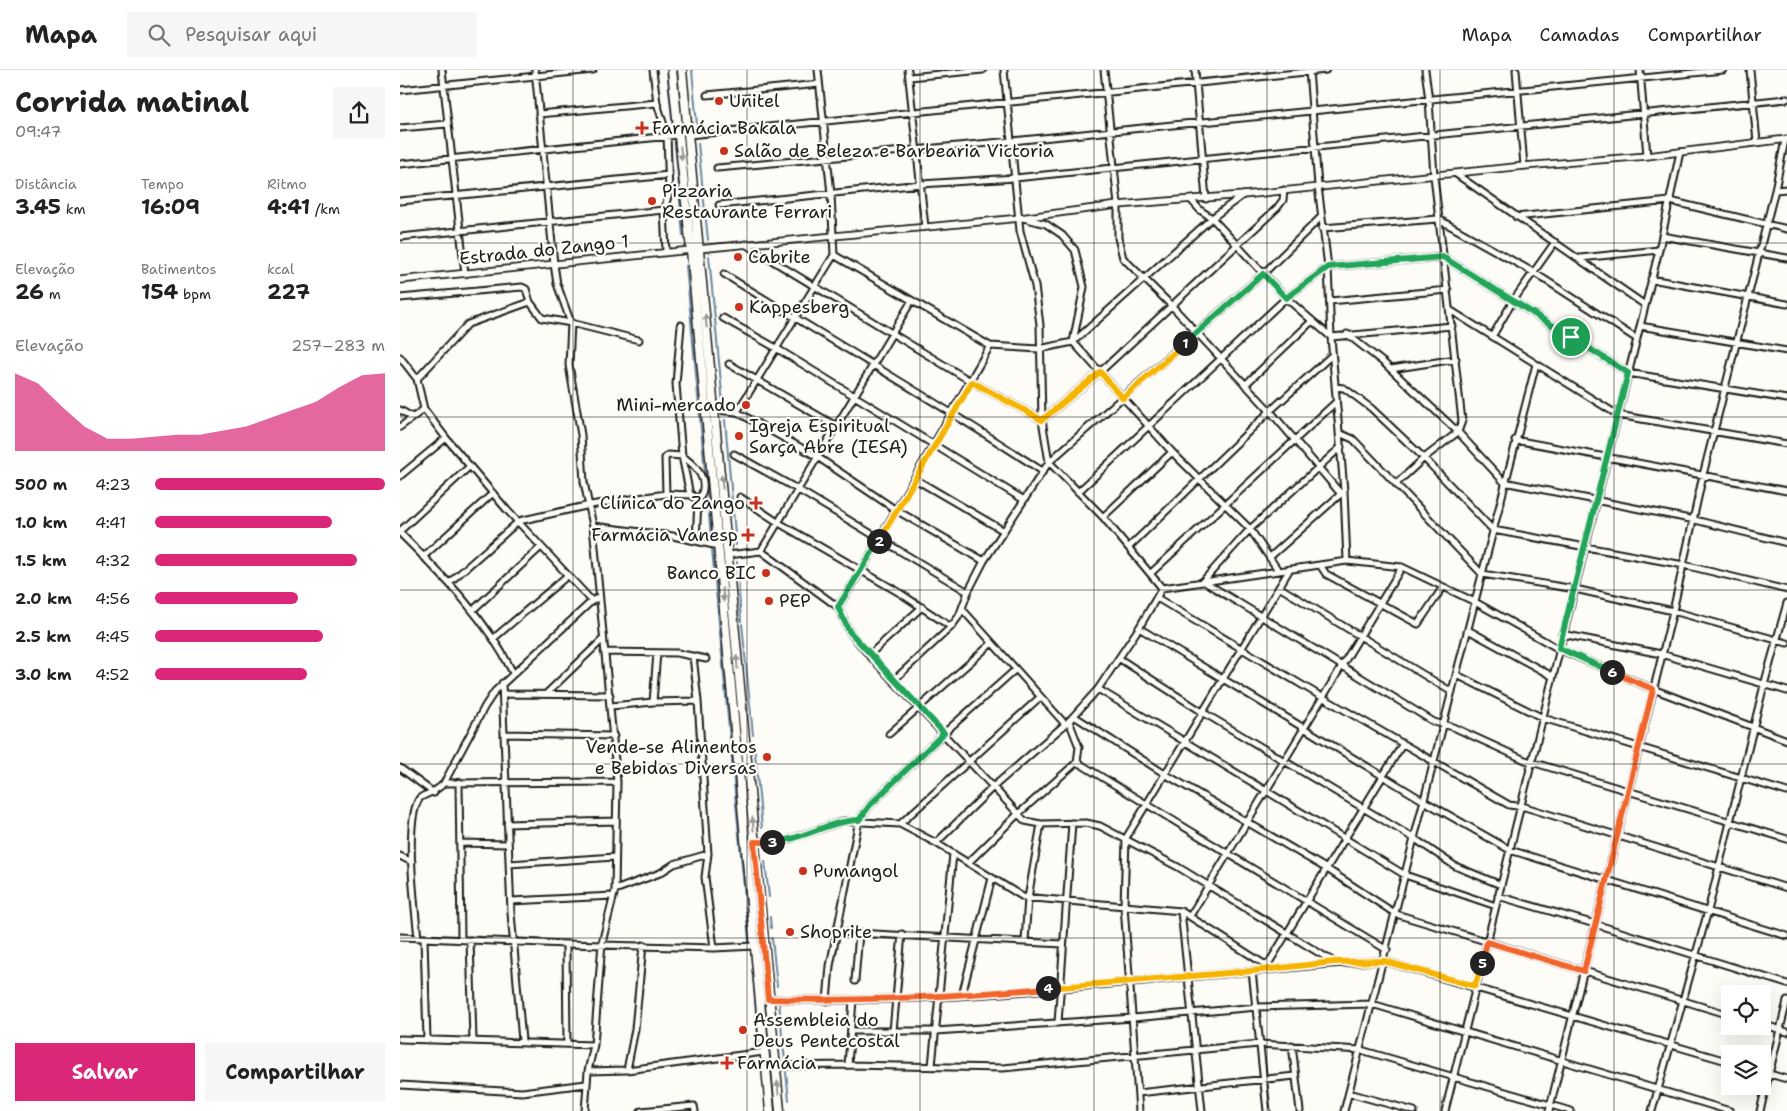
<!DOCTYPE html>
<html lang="pt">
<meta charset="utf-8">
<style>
body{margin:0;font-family:"Shantell Sans",sans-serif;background:#f6f6f6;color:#222;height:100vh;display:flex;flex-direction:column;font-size:19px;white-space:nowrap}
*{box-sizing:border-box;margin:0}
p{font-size:16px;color:#767676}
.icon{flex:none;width:28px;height:28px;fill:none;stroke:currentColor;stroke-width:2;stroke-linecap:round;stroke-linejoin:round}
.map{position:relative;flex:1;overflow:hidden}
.panel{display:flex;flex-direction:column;background:#fff;width:400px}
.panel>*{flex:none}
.buttons{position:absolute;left:1321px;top:915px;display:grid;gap:10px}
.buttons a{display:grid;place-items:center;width:50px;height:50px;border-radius:0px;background:#fff;box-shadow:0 5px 20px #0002;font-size:25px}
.pin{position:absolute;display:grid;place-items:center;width:42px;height:42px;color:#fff;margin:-21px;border:2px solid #fff;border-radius:50%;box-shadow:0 1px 5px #0007}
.km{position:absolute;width:25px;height:25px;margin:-12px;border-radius:50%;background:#222;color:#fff;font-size:14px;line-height:25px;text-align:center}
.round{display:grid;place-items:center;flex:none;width:52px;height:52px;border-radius:0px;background:#f6f6f6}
.headline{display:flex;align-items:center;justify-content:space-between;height:85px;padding:0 15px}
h1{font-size:28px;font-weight:700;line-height:38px}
.figures{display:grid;grid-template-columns:repeat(3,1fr);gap:8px;height:85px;padding:5px 15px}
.figures div{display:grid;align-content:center}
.figures b{font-size:21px;font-weight:700}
.figures small{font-size:14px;font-weight:400}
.figures p{font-size:14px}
.chart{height:140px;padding:10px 15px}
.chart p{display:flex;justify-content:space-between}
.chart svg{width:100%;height:90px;margin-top:5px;fill:#db2777;opacity:.7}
.cta{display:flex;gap:10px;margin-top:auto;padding:10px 15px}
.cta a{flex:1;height:58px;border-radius:0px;background:#db2777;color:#fff;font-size:20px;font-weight:700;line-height:58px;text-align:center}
.cta a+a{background:#f6f6f6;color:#222}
ul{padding:0 15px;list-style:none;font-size:16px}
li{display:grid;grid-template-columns:80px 60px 1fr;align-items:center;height:38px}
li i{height:12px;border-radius:6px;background:#db2777}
header{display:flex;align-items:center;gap:30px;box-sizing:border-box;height:70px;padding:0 25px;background:#fff;border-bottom:1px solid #e0e0e0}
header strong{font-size:24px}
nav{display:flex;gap:28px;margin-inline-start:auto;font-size:18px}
.search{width:350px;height:45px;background:#f6f6f6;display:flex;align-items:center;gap:12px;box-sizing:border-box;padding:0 18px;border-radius:0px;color:#767676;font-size:19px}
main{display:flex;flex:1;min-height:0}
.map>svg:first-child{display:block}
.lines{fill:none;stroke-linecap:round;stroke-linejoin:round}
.stream{stroke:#6887a1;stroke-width:2}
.minor-casing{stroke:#1c1c1c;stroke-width:9}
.tertiary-casing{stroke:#1c1c1c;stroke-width:9}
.primary-casing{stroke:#1c1c1c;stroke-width:11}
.minor{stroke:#fdfcf7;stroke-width:5}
.tertiary{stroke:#fdfcf7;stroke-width:5.5}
.primary{stroke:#fdfcf7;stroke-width:8}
.oneway{fill:#989794}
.split-1-casing{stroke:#fff;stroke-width:10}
.split-2-casing{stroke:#fff;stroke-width:10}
.split-3-casing{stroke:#fff;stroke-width:10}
.split-4-casing{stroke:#fff;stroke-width:10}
.split-5-casing{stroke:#fff;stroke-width:10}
.split-6-casing{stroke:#fff;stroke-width:10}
.split-7-casing{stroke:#fff;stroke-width:10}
.split-1{stroke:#22a559;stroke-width:6}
.split-2{stroke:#f5b400;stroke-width:6}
.split-3{stroke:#22a559;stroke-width:6}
.split-4{stroke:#f0652b;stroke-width:6}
.split-5{stroke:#f5b400;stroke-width:6}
.split-6{stroke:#f0652b;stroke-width:6}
.split-7{stroke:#22a559;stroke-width:6}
.grid{fill:none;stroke:#1c1c1c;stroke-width:1;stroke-opacity:0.55}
.poi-dot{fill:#c8321e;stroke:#fdfcf7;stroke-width:2}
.labels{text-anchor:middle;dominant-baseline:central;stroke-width:4.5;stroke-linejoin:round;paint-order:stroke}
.poi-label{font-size:18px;fill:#1c1c1c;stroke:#fdfcf7;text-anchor:start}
.street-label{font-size:18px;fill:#1c1c1c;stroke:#fdfcf7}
</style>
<header>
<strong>Mapa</strong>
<div class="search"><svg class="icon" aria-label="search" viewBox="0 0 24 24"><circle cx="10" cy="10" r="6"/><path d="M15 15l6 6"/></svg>Pesquisar aqui</div>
<nav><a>Mapa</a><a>Camadas</a><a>Compartilhar</a></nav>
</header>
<main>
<section class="panel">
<div class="headline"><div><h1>Corrida matinal</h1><p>09:47</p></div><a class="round"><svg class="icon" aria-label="share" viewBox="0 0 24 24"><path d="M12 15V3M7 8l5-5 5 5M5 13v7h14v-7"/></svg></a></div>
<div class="figures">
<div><p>Distância</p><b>3.45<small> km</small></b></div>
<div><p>Tempo</p><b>16:09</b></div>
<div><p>Ritmo</p><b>4:41<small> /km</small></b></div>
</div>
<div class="figures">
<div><p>Elevação</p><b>26<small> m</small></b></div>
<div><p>Batimentos</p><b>154<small> bpm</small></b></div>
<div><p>kcal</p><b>227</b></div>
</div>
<div class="chart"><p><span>Elevação</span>257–283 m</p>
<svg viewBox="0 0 160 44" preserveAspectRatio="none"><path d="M0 44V6L10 11L20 22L30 32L40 38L50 38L60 37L70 36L80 36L90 34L100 32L110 28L120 24L130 20L140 13L150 7L160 6V44z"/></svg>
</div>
<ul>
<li><b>500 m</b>4:23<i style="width:100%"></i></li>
<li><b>1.0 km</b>4:41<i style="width:77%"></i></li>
<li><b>1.5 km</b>4:32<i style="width:88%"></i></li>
<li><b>2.0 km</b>4:56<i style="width:62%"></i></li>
<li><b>2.5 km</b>4:45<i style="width:73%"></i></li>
<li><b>3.0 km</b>4:52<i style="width:66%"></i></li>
</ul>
<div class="cta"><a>Salvar</a><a>Compartilhar</a></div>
</section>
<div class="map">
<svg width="1387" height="1041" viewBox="0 0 1387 1041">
<rect width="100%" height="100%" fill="#fdfcf7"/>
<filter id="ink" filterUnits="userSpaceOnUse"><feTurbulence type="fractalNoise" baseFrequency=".02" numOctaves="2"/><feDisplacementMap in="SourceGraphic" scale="10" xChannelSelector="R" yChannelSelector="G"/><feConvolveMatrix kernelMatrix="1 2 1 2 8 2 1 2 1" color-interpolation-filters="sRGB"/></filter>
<g filter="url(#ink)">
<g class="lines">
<path class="stream" d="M 267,0 L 273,60
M 292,0 L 297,56
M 275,72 L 283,166
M 298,73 L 308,170
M 309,186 L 323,334
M 286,196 L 311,467
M 325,350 L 336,475
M 312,479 L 349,871
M 337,492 L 341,551
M 342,554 L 353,665
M 354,672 L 362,758
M 365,791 L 369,827
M 370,847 L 371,858
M 372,868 L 377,916
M 351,882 L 359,980
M 379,932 L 380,943
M 381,952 L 382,965
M 383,976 L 385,989
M 386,1002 L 389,1030"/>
<defs>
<path id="minor" d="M 42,0 L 65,204
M 135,0 L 154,194 L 157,214 L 171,253 L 169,295 L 181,365 L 184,412 L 193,456 L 217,712 L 215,820 L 202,873 L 194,975 L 188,1001 L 185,1041
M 253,0 L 257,33 L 267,65 L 269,123 L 264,140 L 266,182
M 418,0 L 431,124 L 434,185 L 590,276 L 639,279 L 673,272 L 812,148 L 843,125
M 508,0 L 525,157
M 604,0 L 620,161 L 635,216 L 640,255 L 642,350 L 649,392 L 703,447 L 762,518
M 704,0 L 718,135 L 718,168 L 723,188 L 771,235 L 870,341 L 941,424
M 795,0 L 806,129
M 909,0 L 918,116 L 928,197 L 931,267 L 944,421 L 947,491
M 1116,0 L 1124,96
M 1240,0 L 1247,86
M 1350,0 L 1357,72
M 509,7 L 583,0
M 0,20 L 193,0
M 307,25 L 419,14
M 139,44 L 257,33
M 0,58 L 47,54
M 289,65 L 926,0
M 0,94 L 279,65
M 317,98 L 612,71 L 1323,0
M 1056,104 L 1245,235
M 1375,120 L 1387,119
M 791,130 L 800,140 L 812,148 L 886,228 L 931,267 L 1052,256
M 0,131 L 269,105
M 319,135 L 521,114 L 615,108 L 1387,29
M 1116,147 L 1270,131 L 1387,159
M 623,148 L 646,154 L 662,165 L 675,180 L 684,217 L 673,272 L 772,382 L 850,459 L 878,500
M 922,158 L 1038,149 L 1133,202 L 1237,269
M 1262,166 L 1387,188
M 0,167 L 264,140
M 345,174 L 572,312 L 642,350 L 700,302 L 877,138 L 883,130 L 884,120
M 1180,188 L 1259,180
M 324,204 C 430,270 538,332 642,401
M 1251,209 L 1387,234
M 0,228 L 122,217 L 126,219 L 130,232 L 142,248 L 171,253 L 239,270
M 930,231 L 1048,220
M 1050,240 L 1218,345 L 1387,374
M 323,248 L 376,278 L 624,430
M 1240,256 L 1387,281
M 947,264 L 984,293 L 1058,362 L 1104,412 L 1295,450 L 1387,473
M 1093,265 L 1113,231 L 1155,172
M 0,287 L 17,309 L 24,339 L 46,368 L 107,440 L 192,531 L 199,527
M 329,294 L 436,356
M 991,299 L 1056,289
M 17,309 L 68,254 L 130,232
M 845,315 L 911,252
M 935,317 L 944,318 L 971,338 L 1024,388 L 1093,460 L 1284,495 L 1387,520
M 0,340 L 12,347
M 314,340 L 337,342 L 416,386 L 496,440 L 584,491
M 337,342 L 434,185
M 0,357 L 24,339
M 939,363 L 953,369 L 1082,504 L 1175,519 L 1273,541 L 1387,573
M 1115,370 L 1387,421
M 941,377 L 850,459 L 803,511 L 1034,652 L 1053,657 L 1125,690 L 1387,769
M 334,384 L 397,419 L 568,522
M 282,386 C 298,397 311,412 298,431
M 282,386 L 290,425
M 0,406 L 46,368
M 515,409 L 604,461
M 996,414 L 1024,388 L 1058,362 L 1062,351 L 1034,106 L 1029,30 L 1025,0
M 678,422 L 886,228 L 928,197 L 1043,187 L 1228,303 L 1387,329
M 266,424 L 265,388 L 268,385 L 282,386 L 276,314 L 281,255
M 340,427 L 379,453 L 500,523 L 551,557
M 703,447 L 772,382
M 193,456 L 273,466 L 318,476
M 0,461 L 70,396
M 0,463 C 43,506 86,548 113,603
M 729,477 L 870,341 L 932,285
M 361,481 L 511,232
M 328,485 L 361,481 L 438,537 L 449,561 L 469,585 L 625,751 L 641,754 L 686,753 L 700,756 L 778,797 L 934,892
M 23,487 L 93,423
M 870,487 L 943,422
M 920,495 L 926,504 L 1018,554 L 1043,517
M 751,503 L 936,332
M 50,512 L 119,451 L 190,435 L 266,424 L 292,425 L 298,431 L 296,470
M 879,517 L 1052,622
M 762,518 L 947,491 L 1002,497 L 1075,532 L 1159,579 L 1253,619 L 1387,670
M 757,528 L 922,627 L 1109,735 L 1125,737 L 1387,818
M 438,537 L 461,501 L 590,276
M 562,539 L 665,654
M 73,540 L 141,477
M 739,558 L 1024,731 L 1110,780 L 1387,866
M 1068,560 L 1152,606
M 1162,564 L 1261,584 L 1387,621
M 94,568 L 167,506
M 204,582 L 277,583 L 306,589
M 469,585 L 522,537
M 720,589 L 804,643 L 1015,769 L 1055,796 L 1101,815
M 1057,605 L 1143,648 L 1387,722
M 494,610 L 551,557 L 559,546 L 568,522 L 584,491 L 649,392 L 863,204 L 921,147
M 102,613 L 111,843 L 122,971
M 698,619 L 1005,805 L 1096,836
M 147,623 L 202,570
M 104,624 L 210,625
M 298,631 L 308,784 L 305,807 L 314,878
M 253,632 L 257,583
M 211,636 L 253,632 L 298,631 L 293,586
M 674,646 L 765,704 L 927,799 L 996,844 L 1330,945
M 104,664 L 214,666
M 489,664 L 592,573
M 677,692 L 987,880
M 0,698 L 34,723
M 59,712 L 61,869
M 44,713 L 217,712
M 107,754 L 216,751
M 500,754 L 639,628
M 354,772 L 384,771 L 444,751 L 500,754 L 536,773 L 623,827 L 781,841 L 872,899
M 60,773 L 108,774
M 536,773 L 592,718 L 669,651 L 698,619 L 739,558 L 762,518
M 0,786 L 12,792
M 568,793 L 617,745 L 677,692 L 679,677 L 669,651
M 109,794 L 215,787
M 215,820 L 260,803 L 274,794 L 308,784
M 1098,826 L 1195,854 L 1387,914
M 111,831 L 213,826
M 781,841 L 802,1041
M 790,846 L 1002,497
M 437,862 L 663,874
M 0,867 L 166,874 L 314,878 L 354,876
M 18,868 C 15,838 4,753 19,729 C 21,725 36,723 44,713 L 85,636 L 95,621 L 192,531
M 24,868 L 27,970
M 70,870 L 73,970
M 625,871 L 628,828 L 641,754
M 166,874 L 167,973
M 867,896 L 1002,675
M 852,901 L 867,1041
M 455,911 L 459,863
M 562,925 L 592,808
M 368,929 C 523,935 679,916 833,903 C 884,899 933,892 984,891 L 1330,992
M 427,931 L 430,896 L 459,750 L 470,735 L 544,663 L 615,600
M 658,953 L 672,753
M 1362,954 L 1387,962
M 451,961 L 535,961 L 733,948 L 857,937 L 972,934 L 1330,1041
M 493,961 L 502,864
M 0,969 L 194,975
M 892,975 L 900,1041
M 448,995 L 453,930
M 377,996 L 448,995 L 603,998 L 859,974 L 961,980 L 1171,1041
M 532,996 L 553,784
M 227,1000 L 235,959 L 243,875
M 188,1001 L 227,1000 L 364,982
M 1362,1002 L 1387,1009
M 0,1015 L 122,1022 L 186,1014
M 738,1023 L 895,1006
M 949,1023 L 1014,1041
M 241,1041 L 294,1036 L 295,1041
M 739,1041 L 724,836 L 726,768 L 890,499
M 944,1041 L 1136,294
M 1045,1041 L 1259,180 L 1280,82
M 1149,1041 L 1273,541 L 1303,405 L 1375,120 L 1385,70
M 1252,1041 L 1308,841 L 1364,615 L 1387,533
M 1360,1041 L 1387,931"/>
<path id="tertiary" d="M 298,179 L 620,148 L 718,135 L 843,125 L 1124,96 L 1247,86 L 1387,69
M 0,210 L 291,180"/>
<path id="primary" d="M 272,0 L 291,180 L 370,1041
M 282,0 L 380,1041"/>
</defs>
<use href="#minor" class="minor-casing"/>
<use href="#tertiary" class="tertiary-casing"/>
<use href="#primary" class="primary-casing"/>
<use href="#minor" class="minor"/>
<use href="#tertiary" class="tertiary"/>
<use href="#primary" class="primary"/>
</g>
<defs><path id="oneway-solid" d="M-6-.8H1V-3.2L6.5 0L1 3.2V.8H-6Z" transform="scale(1.25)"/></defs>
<g class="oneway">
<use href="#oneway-solid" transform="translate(281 83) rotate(84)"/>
<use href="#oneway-solid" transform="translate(306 251) rotate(-96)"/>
<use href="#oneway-solid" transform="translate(322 412) rotate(-95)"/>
<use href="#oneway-solid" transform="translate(323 525) rotate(85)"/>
<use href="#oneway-solid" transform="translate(337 592) rotate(-95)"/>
<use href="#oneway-solid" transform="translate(353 754) rotate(-95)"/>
<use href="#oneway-solid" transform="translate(378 1018) rotate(-94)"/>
</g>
</g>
<g class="lines" filter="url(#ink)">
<defs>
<path id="split-1" d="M 785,273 L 863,204 L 886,228 L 928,197 L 1043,187 L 1171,267"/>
<path id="split-2" d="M 479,471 L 572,312 L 642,350 L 700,302 L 723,328 L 785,273"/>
<path id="split-3" d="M 372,772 C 403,770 428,751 459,750 L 470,735 L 544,663 L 449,561 L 438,537 L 479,471"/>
<path id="split-4" d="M 372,772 L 354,772 L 368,929 C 462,932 555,926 648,918"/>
<path id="split-5" d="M 648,918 L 852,901 L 934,892 L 984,891 L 1075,916 L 1082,893"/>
<path id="split-6" d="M 1082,893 L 1087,872 L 1184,901 L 1253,619 L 1212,602"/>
<path id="split-7" d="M 1171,267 L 1228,303 L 1159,578 L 1212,602"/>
</defs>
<use href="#split-1" class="split-1-casing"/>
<use href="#split-2" class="split-2-casing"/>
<use href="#split-3" class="split-3-casing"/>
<use href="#split-4" class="split-4-casing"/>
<use href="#split-5" class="split-5-casing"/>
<use href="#split-6" class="split-6-casing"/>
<use href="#split-7" class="split-7-casing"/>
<use href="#split-1" class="split-1"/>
<use href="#split-2" class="split-2"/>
<use href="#split-3" class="split-3"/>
<use href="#split-4" class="split-4"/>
<use href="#split-5" class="split-5"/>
<use href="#split-6" class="split-6"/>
<use href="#split-7" class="split-7"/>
</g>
<path class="grid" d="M 173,0 L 173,1041M 347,0 L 347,1041M 520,0 L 520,1041M 694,0 L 694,1041M 867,0 L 867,1041M 1040,0 L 1040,1041M 1214,0 L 1214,1041M 0,173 L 1387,173M 0,347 L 1387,347M 0,520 L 1387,520M 0,694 L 1387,694M 0,868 L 1387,868"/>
<g class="poi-dot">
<circle cx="319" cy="31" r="5"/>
<path d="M239.5 50.5h5v5h5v5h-5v5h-5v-5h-5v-5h5z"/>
<circle cx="324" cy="81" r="5"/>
<circle cx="252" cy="131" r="5"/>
<circle cx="338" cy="187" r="5"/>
<circle cx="339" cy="237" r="5"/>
<circle cx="346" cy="335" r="5"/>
<circle cx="339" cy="366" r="5"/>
<path d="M353.5 425.5h5v5h5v5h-5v5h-5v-5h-5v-5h5z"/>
<path d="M345.5 457.5h5v5h5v5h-5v5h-5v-5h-5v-5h5z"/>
<circle cx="366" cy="503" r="5"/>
<circle cx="369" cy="531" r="5"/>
<circle cx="367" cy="687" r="5"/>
<circle cx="403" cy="801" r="5"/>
<circle cx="390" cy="862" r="5"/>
<circle cx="343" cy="960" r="5"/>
<path d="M324.5 985.5h5v5h5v5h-5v5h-5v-5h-5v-5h5z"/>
</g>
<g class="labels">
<g class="poi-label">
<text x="329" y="31">Unitel</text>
<text x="252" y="58">Farmácia Bakala</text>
<text x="334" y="81">Salão de Beleza e Barbearia Victoria</text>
<text x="262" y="121">Pizzaria<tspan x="262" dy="21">Restaurante Ferrari</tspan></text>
<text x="348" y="187">Cabrite</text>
<text x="349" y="237">Kappesberg</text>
<text x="336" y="335" text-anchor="end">Mini-mercado</text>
<text x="349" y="356">Igreja Espiritual<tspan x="349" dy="21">Sarça Abre (IESA)</tspan></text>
<text x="345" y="433" text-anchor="end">Clínica do Zango</text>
<text x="338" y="465" text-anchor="end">Farmácia Vanesp</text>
<text x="356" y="503" text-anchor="end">Banco BIC</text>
<text x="379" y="531">PEP</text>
<text x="357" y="677" text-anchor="end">Vende-se Alimentos<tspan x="357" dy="21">e Bebidas Diversas</tspan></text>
<text x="413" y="801">Pumangol</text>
<text x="400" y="862">Shoprite</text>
<text x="353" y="950">Assembleia do<tspan x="353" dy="21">Deus Pentecostal</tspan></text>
<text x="337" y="993">Farmácia</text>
</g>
<g class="street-label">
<text transform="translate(144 180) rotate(-6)">Estrada do Zango 1</text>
</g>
</g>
</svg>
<div class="buttons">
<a><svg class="icon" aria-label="locate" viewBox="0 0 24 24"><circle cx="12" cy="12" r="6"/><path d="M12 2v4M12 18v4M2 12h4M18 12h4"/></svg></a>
<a><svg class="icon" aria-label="layers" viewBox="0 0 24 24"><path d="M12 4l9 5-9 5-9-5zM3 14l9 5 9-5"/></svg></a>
</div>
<div class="pin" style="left:1171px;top:267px;background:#1e9e55"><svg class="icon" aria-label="arrive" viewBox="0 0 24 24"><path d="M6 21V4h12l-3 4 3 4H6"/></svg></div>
<b class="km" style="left:785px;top:273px">1</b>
<b class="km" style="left:479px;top:471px">2</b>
<b class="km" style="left:372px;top:772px">3</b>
<b class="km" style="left:648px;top:918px">4</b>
<b class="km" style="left:1082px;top:893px">5</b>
<b class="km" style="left:1212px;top:602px">6</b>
</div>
</main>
